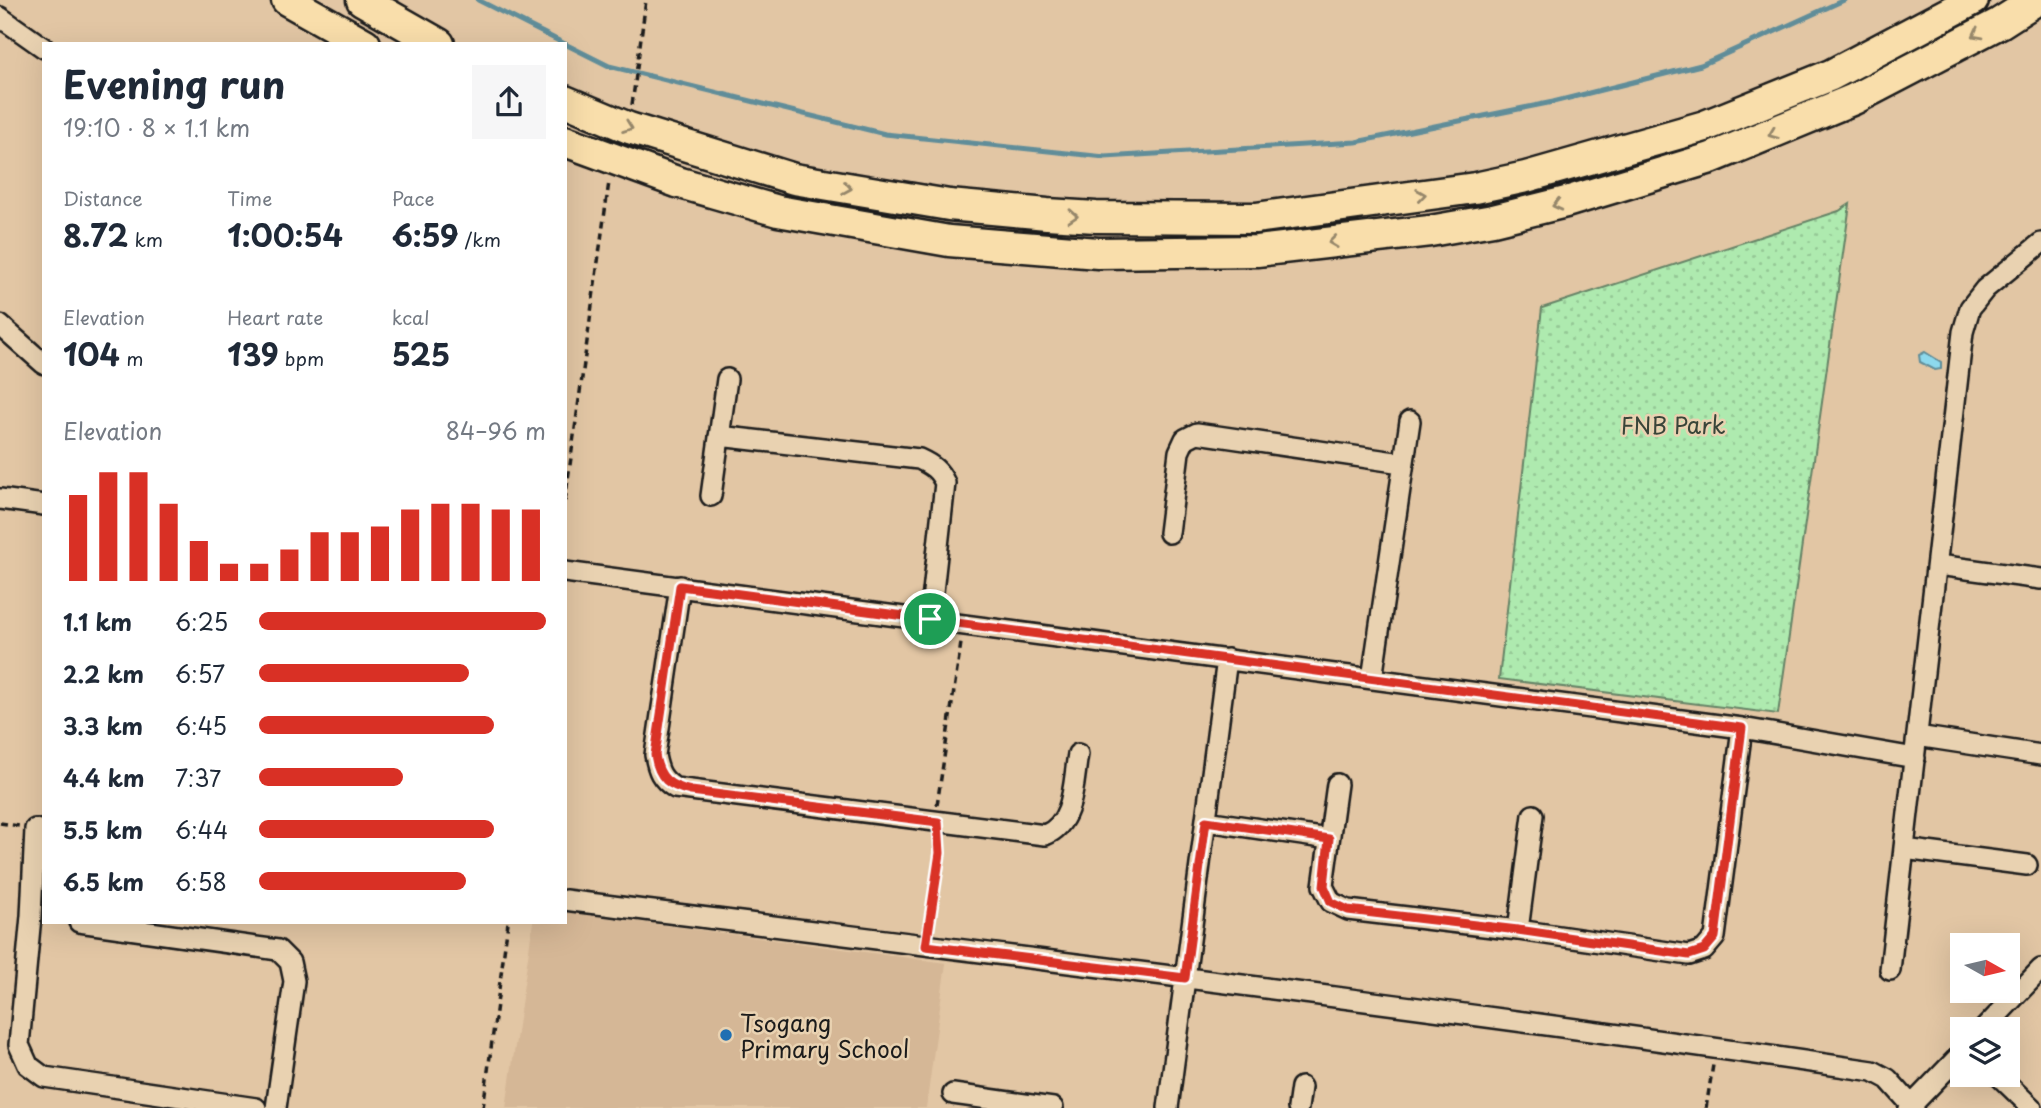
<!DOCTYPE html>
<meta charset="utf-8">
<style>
body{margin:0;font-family:"Playpen Sans",sans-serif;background:#f6f6f7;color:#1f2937;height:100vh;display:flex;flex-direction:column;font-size:26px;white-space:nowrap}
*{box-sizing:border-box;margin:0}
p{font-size:23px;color:#747a83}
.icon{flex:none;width:38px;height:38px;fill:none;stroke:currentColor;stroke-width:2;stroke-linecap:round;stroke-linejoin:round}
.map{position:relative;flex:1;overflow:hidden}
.details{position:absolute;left:42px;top:42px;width:525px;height:882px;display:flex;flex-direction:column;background:#fff;border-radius:0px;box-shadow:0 7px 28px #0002}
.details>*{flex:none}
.needle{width:46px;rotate:98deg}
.controls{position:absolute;left:1950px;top:933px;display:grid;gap:14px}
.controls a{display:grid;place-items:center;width:70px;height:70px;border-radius:0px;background:#fff;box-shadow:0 7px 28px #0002;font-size:35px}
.pin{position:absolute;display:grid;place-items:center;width:60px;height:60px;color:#fff;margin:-30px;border:4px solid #fff;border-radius:50%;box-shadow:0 2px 7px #0007}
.round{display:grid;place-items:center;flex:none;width:74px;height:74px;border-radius:0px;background:#f6f6f7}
.summary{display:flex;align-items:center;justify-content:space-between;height:119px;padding:0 21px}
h1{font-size:38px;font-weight:700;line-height:52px}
.stats{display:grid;grid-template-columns:repeat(3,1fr);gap:10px;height:119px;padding:7px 21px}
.stats div{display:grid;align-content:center}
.stats b{font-size:30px;font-weight:700}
.stats small{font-size:19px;font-weight:400}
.stats p{font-size:19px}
.chart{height:196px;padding:14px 21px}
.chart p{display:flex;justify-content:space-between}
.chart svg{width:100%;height:126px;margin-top:7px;stroke:#d93025;stroke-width:6}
ul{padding:0 21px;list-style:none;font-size:23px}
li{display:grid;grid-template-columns:112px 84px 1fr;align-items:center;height:52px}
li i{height:18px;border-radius:9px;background:#d93025}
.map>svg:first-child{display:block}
.built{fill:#d5b796}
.park{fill:url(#park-dots);stroke:#658366;stroke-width:2}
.water{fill:#8dd9ed;stroke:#608d99;stroke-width:2}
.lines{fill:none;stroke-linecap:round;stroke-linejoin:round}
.stream{stroke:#608d99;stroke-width:5}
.street-casing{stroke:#1c1c1c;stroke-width:24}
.primary-casing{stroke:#1c1c1c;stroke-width:35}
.path{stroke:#1c1c1c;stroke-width:3.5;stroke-dasharray:7 5;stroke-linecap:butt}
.street{stroke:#e9d2b1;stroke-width:19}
.primary{stroke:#f9deab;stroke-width:30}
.oneway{stroke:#96876b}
.route-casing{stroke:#fff;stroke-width:14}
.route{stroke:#d93025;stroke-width:9}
.poi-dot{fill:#1f6fb2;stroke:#e9d2b1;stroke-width:2.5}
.labels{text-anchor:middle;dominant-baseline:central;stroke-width:5;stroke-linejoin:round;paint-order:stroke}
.park-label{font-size:23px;fill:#394539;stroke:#e9d2b1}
.poi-label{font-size:23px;fill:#1c1c1c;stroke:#e9d2b1;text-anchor:start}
</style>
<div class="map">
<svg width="2041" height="1108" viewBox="0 0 2041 1108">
<defs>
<pattern id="park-dots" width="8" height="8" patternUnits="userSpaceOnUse" patternTransform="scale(1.75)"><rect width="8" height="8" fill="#aeeaaf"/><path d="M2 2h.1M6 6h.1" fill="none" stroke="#95c896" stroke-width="1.8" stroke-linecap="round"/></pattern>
</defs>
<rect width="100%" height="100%" fill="#e2c6a4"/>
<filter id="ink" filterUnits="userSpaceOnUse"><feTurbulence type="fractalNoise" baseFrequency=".0143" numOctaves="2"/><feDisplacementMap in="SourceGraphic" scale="14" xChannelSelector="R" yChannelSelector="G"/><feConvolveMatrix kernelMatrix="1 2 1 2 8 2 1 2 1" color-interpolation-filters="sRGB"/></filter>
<g filter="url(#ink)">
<path class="built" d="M 565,912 L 946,963 L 926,1108 L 506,1108 L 533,922 L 565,922 Z"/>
<path class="park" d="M 1850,204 L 1778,714 L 1499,679 L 1542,308 L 1839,211 Z"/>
<path class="water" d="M 1925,352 L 1941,362 L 1941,369 L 1935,370 L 1920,362 L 1919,355 Z"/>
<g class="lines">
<path class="stream" d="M 478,0 L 565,44
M 565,44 L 609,66 L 885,134 L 1105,157 L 1356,142 L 1553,102 L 1701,65 L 1844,0"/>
<defs>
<path id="street" d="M 0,17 L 44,48
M 0,325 L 44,364
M 719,436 L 919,459 C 932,465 939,470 945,483 L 930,619
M 711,496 L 727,379
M 0,499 L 44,505
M 1169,533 L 1179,452 L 1185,439 L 1197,433 L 1402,463
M 1938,565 L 2041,579
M 565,572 L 1742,728 L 1915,758
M 680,586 L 655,755 C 658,771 661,779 675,788 L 1045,835 C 1075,823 1073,782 1078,754
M 1372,679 L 1410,421
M 1917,736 L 2041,755
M 1337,784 L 1323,886 L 1331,902 L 1348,910 L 1518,930 L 1689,955 L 1704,950 L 1715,937 L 1742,728
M 1206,821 L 1329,839
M 44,831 L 35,829 L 31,916 L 19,1045 L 28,1065 L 44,1077 L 256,1108
M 1904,849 L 2027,865
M 565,900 C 1001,955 1438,1007 1873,1071 L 1888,1079 L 1914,1108
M 79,922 L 278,950 L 290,962 L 294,981 L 276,1108
M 1518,930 L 1533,815
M 1890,970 L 1963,332 L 1970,308 L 1985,289 L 2041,243
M 1984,1029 L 2041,969
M 1997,1074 L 2032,1108
M 953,1094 L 1053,1108
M 1168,1108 L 1227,659
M 1298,1108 L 1301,1087
M 1909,1108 L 1962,1053"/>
<path id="primary" d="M 287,0 L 365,44
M 362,0 L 439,44
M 565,101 L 629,128 L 794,179 L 949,205 L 1047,214 L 1096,217 L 1256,218 L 1475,188 L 1526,177 L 1705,126 L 1831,75 L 1973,0
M 565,141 L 677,182 L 778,211 L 949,241 L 1098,253 L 1257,251 L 1430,231 L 1493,220 L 1566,202 L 1711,158 L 1854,99 L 2000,23 L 2036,0"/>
</defs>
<use href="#street" class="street-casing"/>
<use href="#primary" class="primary-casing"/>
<path class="path" d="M 632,105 L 646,0
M 565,501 L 609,182
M 937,805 L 961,643
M 0,823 L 19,826
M 929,927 L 940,853 L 939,837
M 483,1108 L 508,922
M 1706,1108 L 1713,1065"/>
<use href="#street" class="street"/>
<use href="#primary" class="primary"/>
</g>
<defs><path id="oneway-chevron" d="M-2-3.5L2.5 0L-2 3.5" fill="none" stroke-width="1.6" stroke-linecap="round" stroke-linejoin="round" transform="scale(1.75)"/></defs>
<g class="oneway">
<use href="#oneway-chevron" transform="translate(1977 34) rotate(152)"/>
<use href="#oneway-chevron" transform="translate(628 127) rotate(20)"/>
<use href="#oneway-chevron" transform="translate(1773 134) rotate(159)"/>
<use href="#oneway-chevron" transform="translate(847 188) rotate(9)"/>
<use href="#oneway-chevron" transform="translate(1421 195) rotate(-8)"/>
<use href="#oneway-chevron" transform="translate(1557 205) rotate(166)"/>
<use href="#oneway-chevron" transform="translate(1073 216) rotate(4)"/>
<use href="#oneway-chevron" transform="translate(1333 242) rotate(173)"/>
</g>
</g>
<g class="lines" filter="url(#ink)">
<defs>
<path id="route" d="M 680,586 L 1742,728 L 1715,937 L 1704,950 L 1689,955 L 1518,930 L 1348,910 L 1331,902 L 1324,886 L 1329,839 L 1206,821 L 1185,978 L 926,946 L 940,853 L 938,822 L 691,791 C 669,786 659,779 655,755 Z"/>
</defs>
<use href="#route" class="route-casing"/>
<use href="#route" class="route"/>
</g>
<circle class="poi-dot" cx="726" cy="1035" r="7"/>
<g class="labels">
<g class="park-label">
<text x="1673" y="424">FNB Park</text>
</g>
<g class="poi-label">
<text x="740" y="1022">Tsogang<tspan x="740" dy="26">Primary School</tspan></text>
</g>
</g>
</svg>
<div class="controls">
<a><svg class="needle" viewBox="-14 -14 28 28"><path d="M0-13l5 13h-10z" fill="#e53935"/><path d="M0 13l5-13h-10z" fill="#747a83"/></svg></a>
<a><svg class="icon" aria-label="layers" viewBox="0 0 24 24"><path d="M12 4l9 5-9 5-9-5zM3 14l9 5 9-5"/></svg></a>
</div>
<div class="pin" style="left:930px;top:619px;background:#1e9e55"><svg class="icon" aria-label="arrive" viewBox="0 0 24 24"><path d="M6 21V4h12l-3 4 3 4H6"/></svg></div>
<section class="details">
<div class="summary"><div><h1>Evening run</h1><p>19:10 · 8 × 1.1 km</p></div><a class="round"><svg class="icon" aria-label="share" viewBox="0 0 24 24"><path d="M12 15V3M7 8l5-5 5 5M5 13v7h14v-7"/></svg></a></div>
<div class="stats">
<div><p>Distance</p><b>8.72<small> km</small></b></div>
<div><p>Time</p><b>1:00:54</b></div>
<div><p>Pace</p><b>6:59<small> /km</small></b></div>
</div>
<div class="stats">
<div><p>Elevation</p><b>104<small> m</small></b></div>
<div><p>Heart rate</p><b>139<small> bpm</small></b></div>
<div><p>kcal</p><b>525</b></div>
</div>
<div class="chart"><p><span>Elevation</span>84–96 m</p>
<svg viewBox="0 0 160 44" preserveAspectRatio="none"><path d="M5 44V14M15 44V6M25 44V6M35 44V17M45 44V30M55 44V38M65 44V38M75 44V33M85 44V27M95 44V27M105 44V25M115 44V19M125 44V17M135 44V17M145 44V19M155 44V19"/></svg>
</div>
<ul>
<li><b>1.1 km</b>6:25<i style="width:100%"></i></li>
<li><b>2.2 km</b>6:57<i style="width:73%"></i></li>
<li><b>3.3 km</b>6:45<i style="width:82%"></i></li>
<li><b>4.4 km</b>7:37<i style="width:50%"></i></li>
<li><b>5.5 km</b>6:44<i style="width:82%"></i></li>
<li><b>6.5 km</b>6:58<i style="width:72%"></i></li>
</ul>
</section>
</div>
